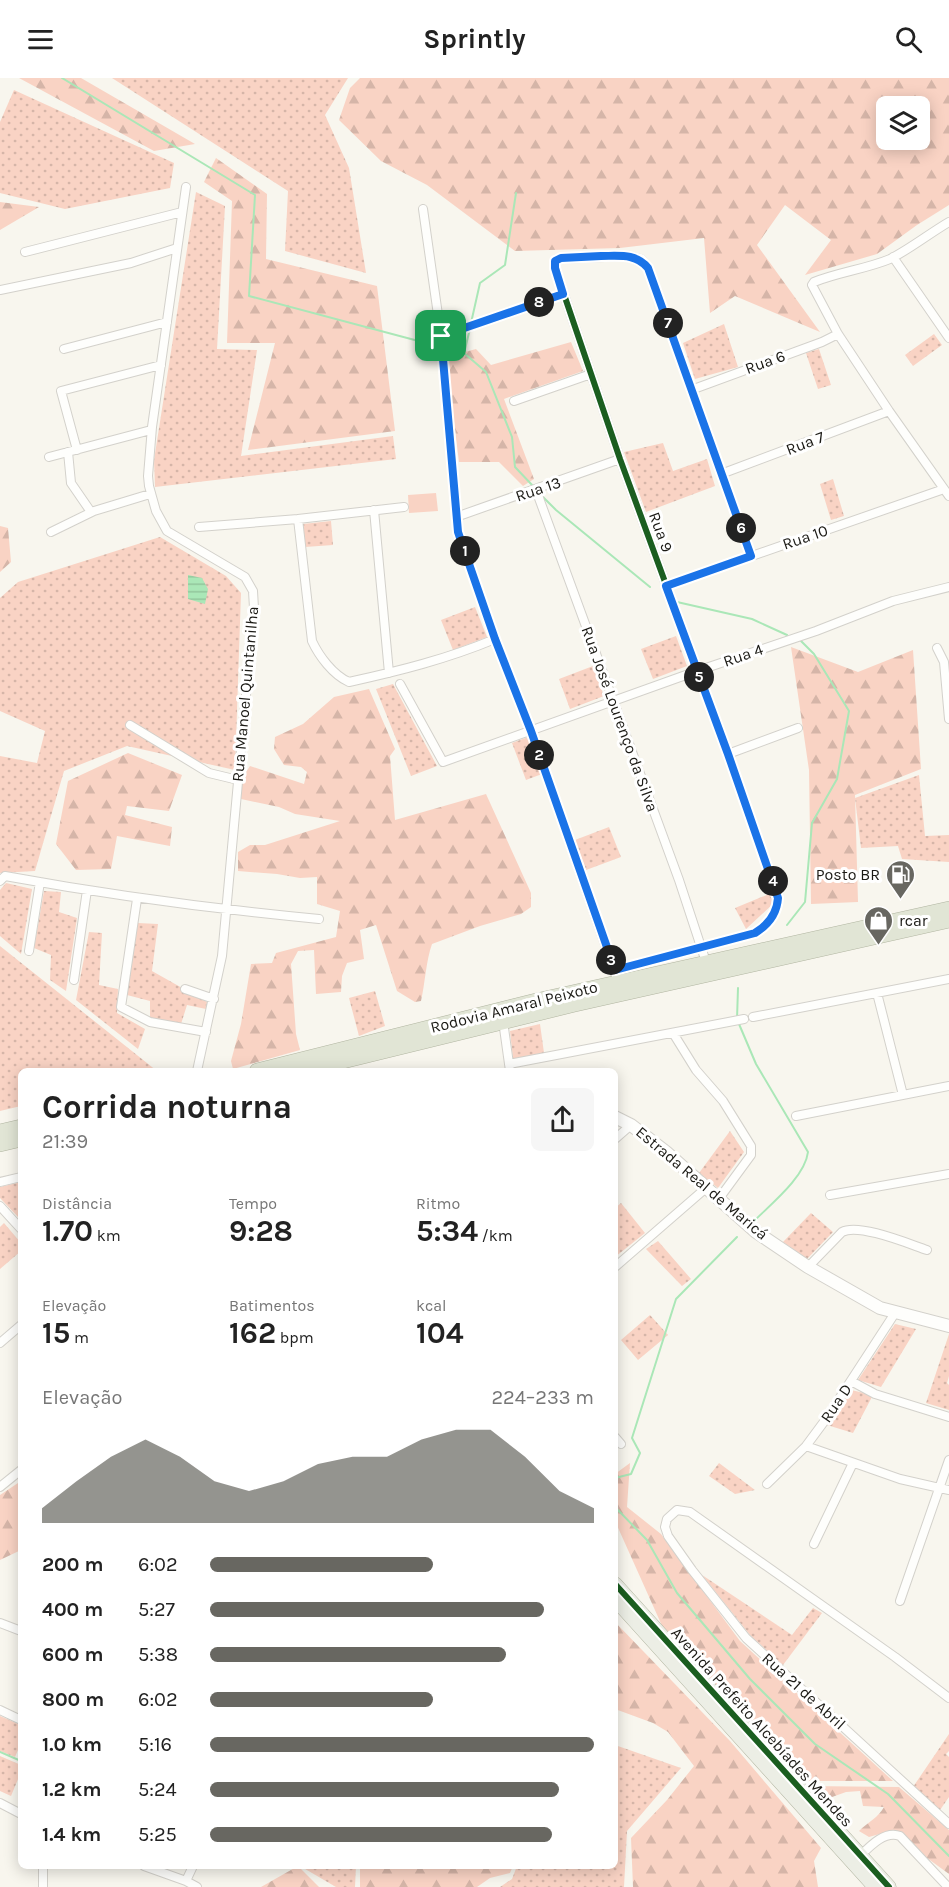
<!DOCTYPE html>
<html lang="pt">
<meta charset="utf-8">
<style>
body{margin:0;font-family:Karla,sans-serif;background:#f6f6f6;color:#222;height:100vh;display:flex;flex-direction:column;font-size:22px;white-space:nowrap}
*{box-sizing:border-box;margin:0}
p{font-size:20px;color:#767676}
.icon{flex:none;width:33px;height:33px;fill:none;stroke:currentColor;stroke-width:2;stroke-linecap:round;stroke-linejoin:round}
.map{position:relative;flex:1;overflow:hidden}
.drawer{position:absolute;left:18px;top:990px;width:600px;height:801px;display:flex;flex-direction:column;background:#fff;border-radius:9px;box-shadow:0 3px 15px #0003}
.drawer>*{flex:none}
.tools{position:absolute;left:876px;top:18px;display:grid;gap:12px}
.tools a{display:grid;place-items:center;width:54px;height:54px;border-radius:9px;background:#fff;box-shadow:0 3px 15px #0003;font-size:30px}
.pin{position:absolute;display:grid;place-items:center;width:51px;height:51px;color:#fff;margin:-26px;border-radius:12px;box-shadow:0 3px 9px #0006}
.km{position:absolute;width:30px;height:30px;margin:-15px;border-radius:50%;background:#222;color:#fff;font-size:16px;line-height:30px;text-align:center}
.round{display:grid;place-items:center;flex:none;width:63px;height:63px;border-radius:9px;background:#f6f6f6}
.head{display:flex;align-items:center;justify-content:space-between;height:102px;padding:0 24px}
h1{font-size:33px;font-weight:700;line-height:45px}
.figures{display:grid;grid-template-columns:repeat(3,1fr);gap:9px;height:102px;padding:6px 24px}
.figures div{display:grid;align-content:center}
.figures b{font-size:30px;font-weight:700}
.figures small{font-size:16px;font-weight:400}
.figures p{font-size:16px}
.chart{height:168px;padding:12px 24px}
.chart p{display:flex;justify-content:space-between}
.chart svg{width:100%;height:108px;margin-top:6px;fill:#686761;opacity:.7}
ul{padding:0 24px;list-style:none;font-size:20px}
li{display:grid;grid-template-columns:96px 72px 1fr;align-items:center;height:45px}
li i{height:15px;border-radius:8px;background:#686761}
header{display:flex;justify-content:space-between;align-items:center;height:78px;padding:0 24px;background:#fff;font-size:27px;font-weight:700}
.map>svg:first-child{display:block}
.grass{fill:url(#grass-dots)}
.forest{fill:url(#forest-firs);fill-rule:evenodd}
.pitch{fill:#f9d3c4}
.water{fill:url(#water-rules)}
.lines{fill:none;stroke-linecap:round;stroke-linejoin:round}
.stream{stroke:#aae7b7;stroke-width:2}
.street-casing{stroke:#d3d1cb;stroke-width:10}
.secondary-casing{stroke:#d3d1cb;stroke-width:14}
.primary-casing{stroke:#b1b5a1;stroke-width:15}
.highway-casing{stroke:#b1b5a1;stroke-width:16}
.street{stroke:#fefefc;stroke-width:8}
.secondary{stroke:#fefefc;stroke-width:12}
.primary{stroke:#eceee5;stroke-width:14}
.highway{stroke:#e1e5d5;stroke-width:15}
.cycleway-casing{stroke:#fff;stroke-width:10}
.cycleway{stroke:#1b5e20;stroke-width:6}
.route-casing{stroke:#fff;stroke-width:12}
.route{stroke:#1a73e8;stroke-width:8}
.labels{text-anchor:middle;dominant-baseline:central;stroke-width:6;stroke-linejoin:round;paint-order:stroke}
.street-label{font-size:16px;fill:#1b1a15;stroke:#fff}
.poi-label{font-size:16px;fill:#1b1a15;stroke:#fff;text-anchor:end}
</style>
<header><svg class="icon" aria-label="menu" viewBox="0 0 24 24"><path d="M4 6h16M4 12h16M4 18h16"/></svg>Sprintly<svg class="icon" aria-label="search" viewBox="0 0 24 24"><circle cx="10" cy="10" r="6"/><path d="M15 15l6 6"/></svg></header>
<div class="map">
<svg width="949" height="1809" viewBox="0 0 949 1809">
<defs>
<pattern id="grass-dots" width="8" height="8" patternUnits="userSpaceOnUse" patternTransform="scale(1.5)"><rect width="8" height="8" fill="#f9d3c4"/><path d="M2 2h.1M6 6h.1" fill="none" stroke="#d5b5a8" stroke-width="1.8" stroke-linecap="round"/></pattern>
<pattern id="forest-firs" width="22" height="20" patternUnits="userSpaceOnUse" patternTransform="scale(1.5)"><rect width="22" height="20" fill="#f9d3c4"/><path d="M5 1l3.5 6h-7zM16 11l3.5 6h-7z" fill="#d5b5a8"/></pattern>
<pattern id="water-rules" width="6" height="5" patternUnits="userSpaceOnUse" patternTransform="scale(1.5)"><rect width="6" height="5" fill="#aae7b7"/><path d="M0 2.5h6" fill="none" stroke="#92c69c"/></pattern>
</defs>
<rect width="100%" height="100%" fill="#f8f6ee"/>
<path class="grass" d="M 112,0 L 348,0 L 325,37 L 349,90 L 366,195 L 285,173 L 288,113 Z
M 14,12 L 174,85 L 170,110 L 65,131 L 0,115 L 0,44 Z
M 196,114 L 225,128 L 217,271 L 257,272 L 241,378 L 393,358 L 396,381 L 155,409 L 154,382 Z
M 724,246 L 738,289 L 695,301 L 683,265 Z
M 934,256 L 942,267 L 913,288 L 905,277 Z
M 819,271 L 831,307 L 818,311 L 806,275 Z
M 663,365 L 673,393 L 707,381 L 715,408 L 646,434 L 624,374 Z
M 833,401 L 844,438 L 831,442 L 820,406 Z
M 331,443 L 333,467 L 305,469 L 303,446 Z
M 160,459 L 226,498 L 241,515 L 235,692 L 127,668 L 64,693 L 35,793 L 0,795 L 0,678 L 37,685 L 45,653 L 0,633 L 0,520 L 18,504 Z
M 475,529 L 487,559 L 453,572 L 441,542 Z
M 676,558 L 687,588 L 653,601 L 641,571 Z
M 593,588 L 604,618 L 570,631 L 559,601 Z
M 393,606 L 437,688 L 411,698 L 376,611 Z
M 528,659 L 542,696 L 526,702 L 512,665 Z
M 919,697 L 925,758 L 949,757 L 949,784 L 902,781 L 898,768 L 861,770 L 855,720 Z
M 609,749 L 621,779 L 586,792 L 575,762 Z
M 6,805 L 32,811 L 21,876 L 0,858 L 0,812 Z
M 44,813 L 61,814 L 59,834 L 77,840 L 66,913 L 50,902 L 51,877 L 34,870 Z
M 769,816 L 774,825 L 746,851 L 735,830 Z
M 138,845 L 158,846 L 152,893 L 207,924 L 206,931 L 187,927 L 181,946 L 150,941 L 150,923 L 127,917 Z
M 89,854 L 102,855 L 99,907 L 118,911 L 117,935 L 145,951 L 138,971 L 76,922 Z
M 0,868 L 157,993 L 21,993 L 21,1028 L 0,1033 Z
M 375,913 L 385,948 L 359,958 L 349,920 Z
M 540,946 L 544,975 L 513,981 L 510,953 Z
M 730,1053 L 744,1074 L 718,1110 L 699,1095 Z
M 21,1104 L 21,1136 L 18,1139 L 0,1120 L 0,1109 Z
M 621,1125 L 645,1155 L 615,1179 L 615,1130 Z
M 811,1135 L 833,1154 L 807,1181 L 783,1164 Z
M 4,1145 L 21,1165 L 21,1173 L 0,1191 L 0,1149 Z
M 658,1163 L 691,1201 L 682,1208 L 646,1171 Z
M 650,1237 L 668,1257 L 638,1282 L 621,1262 Z
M 895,1246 L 916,1251 L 881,1309 L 858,1302 Z
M 949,1256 L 949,1298 L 947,1305 L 949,1307 L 949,1332 L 926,1325 Z
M 851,1312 L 873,1317 L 853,1355 L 827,1347 Z
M 719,1385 L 755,1412 L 735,1416 L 709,1398 Z
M 702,1497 L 792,1557 L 813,1530 L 822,1535 L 783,1587 L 750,1557 Z
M 0,1638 L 21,1647 L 21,1665 L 15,1679 L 0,1673 Z
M 949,1656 L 949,1673 L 946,1676 L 949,1679 L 949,1719 L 940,1732 L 913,1709 Z
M 615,1667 L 681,1690 L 627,1753 L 624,1809 L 500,1809 L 512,1801 L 517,1788 L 615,1788 Z
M 0,1678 L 21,1687 L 21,1694 L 11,1718 L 0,1713 Z
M 300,1788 L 356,1788 L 355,1809 L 336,1809 Z"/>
<path class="forest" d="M 19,0 L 81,0 L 195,66 L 154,73 Z
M 360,0 L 949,0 L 949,127 L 917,147 L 877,176 L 805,197 L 831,162 L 785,127 L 757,167 L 820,254 L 735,218 L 710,235 L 704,160 L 620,170 L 515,173 L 427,107 L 381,83 L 339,42 L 350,10 ZM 886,28 L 920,28 L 920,62 L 886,62 Z
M 216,80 L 267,116 L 266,181 L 377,208 L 395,353 L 248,372 L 275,265 L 227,265 L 232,123 L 204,104 Z
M 0,124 L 39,129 L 0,152 Z
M 571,264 L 583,293 L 504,321 L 534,401 L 523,408 L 499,384 L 459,384 L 446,279 L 476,271 L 491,287 Z
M 0,448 L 8,450 L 11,484 L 0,494 Z
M 791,569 L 858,594 L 913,572 L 921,691 L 855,717 L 858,824 L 811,826 L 809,692 Z
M 369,611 L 395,671 L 390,678 L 395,742 L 486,716 L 531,815 L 531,829 L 521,836 L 480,848 L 432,866 C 426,883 425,905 421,923 L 415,924 L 397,913 L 376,847 L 360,852 L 364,881 L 347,885 L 342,898 L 341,914 L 316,916 L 314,872 L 298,873 L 291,886 L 296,956 L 300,972 L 233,991 L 231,983 L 241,946 L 251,886 L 272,885 L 276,875 L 336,859 L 340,833 L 317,826 L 317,799 L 300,800 L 277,796 L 238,793 L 238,774 L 250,767 L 265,767 L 340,743 L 295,736 L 279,729 L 241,721 L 242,700 L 250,688 L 304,706 L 307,694 L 301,689 L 284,687 L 274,671 L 275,659 L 303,646 L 334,619 Z
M 128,675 L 182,697 L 169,733 L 127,728 L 125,737 L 172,749 L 170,768 L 117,758 L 111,791 L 76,792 L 56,766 L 68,703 Z
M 630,1385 L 627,1429 L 661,1456 L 740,1563 L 893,1703 L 799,1703 L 663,1550 L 615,1443 L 615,1396 Z
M 21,1403 L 21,1472 L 0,1482 L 0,1417 Z
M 615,1544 L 730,1663 L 821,1770 L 814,1783 L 818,1809 L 633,1809 L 631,1760 L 667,1722 L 694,1688 L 668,1654 L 653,1645 L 615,1631 Z
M 807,1708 L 899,1709 L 949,1752 L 949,1796 L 890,1753 L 869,1759 L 859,1753 C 867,1745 879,1739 884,1729 L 863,1728 L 860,1713 L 846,1714 L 821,1723 Z
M 298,1788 L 319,1809 L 261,1809 Z
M 360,1788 L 513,1788 L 510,1795 L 490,1800 L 477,1809 L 360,1809 Z"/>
<path class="pitch" d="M 436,415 L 438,433 L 409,435 L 408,417 Z"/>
<path class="water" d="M 188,497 L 202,500 L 208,511 L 205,526 L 188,521 Z"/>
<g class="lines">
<path class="stream" d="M 62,0 L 255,117 L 249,218 L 441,269
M 471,245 L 480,205 L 505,187 L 516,115
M 470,251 L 464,275 L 486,294 L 512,359 L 515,389 L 533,408
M 446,270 L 464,275
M 541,417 L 556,432 L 650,509
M 677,524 L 752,541 L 787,557
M 787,847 L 805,824 L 812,745 L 837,701 L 849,633 L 814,576 L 801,563
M 737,941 L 738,910
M 739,946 L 756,986 L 808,1074 C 805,1099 771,1126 753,1144
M 615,1400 L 631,1396 L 640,1375 L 632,1360 L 676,1221 L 737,1159
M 615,1429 L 647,1462 L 677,1515 L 750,1601 L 815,1666 L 888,1716 L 949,1778
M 0,1674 L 21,1683"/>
<defs>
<path id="street" d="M 186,109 L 152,349 L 148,398 L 149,408 L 156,433 L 167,453 L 245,499 L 253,513 L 254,530 L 222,878 L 197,993
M 423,131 L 441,258 L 458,454 L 495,561 L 531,653 L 616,898
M 949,144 C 930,155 910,171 890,181 C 866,191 839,194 814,204 L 812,207 L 838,256 L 889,333 L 949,418
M 25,174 L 182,134
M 893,179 L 949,260
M 0,212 L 131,185 L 177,170
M 441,258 L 563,216
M 64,271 L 167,244
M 691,312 L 822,264 L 838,256
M 514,323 L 591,296
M 77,372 L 61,313 L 161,287
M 68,374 L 71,405 L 91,434
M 49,379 L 151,352
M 721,396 L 889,333
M 536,412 L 679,802 L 706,884
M 374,432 L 389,595
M 456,439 L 620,381
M 298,441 L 312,563 C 319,578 333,597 349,604 C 399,593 447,581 495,561
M 199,449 L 298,441 L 404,429
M 51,454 L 94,433 L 150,416
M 666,508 L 944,411
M 937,570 L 944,584 L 949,641
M 400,606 L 443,684 L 697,593 L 816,553 L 893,523 L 949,509
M 130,647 L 209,695 L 238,702
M 728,676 L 798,650
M 0,803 L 5,798 C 109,817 214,831 319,841
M 137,821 L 121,929 L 150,944 L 206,954
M 29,873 L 40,804
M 615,892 L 755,855 C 768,847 777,835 778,820 L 728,676 L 620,381 L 555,190 L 554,185 L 557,181 L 628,178 L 641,181 L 648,190 L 751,478
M 74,902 L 87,812
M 185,911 L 214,921
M 877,915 L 903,1017
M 753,939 L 949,901
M 503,943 L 510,993
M 673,955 L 696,992 L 723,1023 L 751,1068 L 751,1077 L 718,1122
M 509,986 L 744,941
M 796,1038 L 949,1008
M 615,1061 L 631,1047
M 0,1104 L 21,1099
M 830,1117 L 949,1096
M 0,1128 L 21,1151
M 615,1189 L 706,1110
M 808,1189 L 842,1154 C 859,1145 909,1166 927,1172
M 0,1265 L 21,1247
M 851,1303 L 875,1316 L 949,1339
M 615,1359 L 621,1366
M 806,1368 L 900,1401 L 949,1412
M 767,1406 L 806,1368 L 826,1341 L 895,1235
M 0,1409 L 21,1392
M 814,1466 L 853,1385
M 900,1523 L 949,1382
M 0,1545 L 21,1553
M 949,1620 L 895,1579 L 690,1434 L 677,1432 L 667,1441 L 665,1449 L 668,1458 L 692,1492 L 746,1560 L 949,1746
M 0,1632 L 21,1642
M 0,1725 L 21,1736
M 859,1779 C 870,1768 885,1752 900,1758 L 948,1809
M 43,1788 L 43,1809
M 144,1788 L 186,1803 L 193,1788
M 186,1803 L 197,1809"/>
<path id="secondary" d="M 615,1039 L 631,1047 L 666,1074 L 756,1154 L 808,1189 L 880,1230 L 949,1248"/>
<path id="primary" d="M 615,1506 L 889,1809
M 615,1521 L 875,1809"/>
<path id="highway" d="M 257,993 L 536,923 L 949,831
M 302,993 L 575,926 L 949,842
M 0,1054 L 21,1049
M 0,1066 L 21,1061"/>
</defs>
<use href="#street" class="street-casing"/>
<use href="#secondary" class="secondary-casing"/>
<use href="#primary" class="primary-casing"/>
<use href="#highway" class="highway-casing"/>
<use href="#street" class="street"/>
<use href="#secondary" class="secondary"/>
<use href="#primary" class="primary"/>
<use href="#highway" class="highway"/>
<defs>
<path id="cycleway" d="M 615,892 L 755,855 C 768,847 777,835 778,820 L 728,676 L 620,381 L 555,190 L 554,185 L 557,181 L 628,178 L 641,181 L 648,190 L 751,478
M 615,1506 L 889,1809"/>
</defs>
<use href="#cycleway" class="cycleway-casing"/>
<use href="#cycleway" class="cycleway"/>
</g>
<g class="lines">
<defs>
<path id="route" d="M 601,178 C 619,178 636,175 648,190 L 751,478 L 666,508 L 728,676 L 778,820 C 777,835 768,847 755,855 L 615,892 L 531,653 L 495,561 L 458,454 L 441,258 L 563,216 L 555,190 L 555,183 L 561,180 Z"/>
</defs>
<use href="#route" class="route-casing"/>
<use href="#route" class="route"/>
</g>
<defs>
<symbol id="fuel-pin" viewBox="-11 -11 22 30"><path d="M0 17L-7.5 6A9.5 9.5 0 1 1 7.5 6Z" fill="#686761" stroke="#fff"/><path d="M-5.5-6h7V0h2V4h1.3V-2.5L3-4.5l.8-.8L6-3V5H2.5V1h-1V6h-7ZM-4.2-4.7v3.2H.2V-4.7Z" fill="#fff"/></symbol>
<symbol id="shop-pin" viewBox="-11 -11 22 30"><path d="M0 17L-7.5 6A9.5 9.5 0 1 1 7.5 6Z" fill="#686761" stroke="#fff"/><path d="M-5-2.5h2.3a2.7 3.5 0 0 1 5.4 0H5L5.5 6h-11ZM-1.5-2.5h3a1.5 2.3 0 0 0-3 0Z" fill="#fff"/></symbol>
</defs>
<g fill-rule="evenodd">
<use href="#fuel-pin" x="884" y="780" width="33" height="45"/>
<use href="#shop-pin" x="862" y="826" width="33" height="45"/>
</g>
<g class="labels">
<g class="street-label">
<text transform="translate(765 284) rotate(-20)">Rua 6</text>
<text transform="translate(805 365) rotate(-21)">Rua 7</text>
<text transform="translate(538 411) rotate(-19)">Rua 13</text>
<text transform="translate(661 454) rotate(70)">Rua 9</text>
<text transform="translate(805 459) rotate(-19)">Rua 10</text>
<text transform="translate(743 577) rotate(-19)">Rua 4</text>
<text transform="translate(245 616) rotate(-85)">Rua Manoel Quintanilha</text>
<text transform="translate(620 641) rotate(70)">Rua José Lourenço da Silva</text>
<text transform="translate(514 929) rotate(-14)">Rodovia Amaral Peixoto</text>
<text transform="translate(702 1105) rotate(40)">Estrada Real de Maricá</text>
<text transform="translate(836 1325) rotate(-56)">Rua D</text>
<text transform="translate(804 1613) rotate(42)">Rua 21 de Abril</text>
<text transform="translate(762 1649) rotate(48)">Avenida Prefeito Alcebíades Mendes</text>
</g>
<g class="poi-label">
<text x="880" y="796">Posto BR</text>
<text x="899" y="842" text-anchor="start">rcar</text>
</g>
</g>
</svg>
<div class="tools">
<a><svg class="icon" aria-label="layers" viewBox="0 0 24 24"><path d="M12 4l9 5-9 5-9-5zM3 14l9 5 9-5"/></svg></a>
</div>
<div class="pin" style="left:441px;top:258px;background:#1e9e55"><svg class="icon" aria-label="arrive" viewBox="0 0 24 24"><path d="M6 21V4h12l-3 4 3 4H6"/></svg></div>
<b class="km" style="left:465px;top:473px">1</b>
<b class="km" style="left:539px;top:677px">2</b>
<b class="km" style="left:611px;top:882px">3</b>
<b class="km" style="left:773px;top:803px">4</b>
<b class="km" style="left:699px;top:599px">5</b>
<b class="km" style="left:741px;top:450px">6</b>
<b class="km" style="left:668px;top:245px">7</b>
<b class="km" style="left:539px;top:224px">8</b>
<section class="drawer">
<div class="head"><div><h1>Corrida noturna</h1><p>21:39</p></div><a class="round"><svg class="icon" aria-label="share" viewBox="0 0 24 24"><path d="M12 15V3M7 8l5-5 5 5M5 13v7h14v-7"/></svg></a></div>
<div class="figures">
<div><p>Distância</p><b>1.70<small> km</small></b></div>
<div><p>Tempo</p><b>9:28</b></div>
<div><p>Ritmo</p><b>5:34<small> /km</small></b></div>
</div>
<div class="figures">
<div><p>Elevação</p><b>15<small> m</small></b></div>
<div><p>Batimentos</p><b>162<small> bpm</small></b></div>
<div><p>kcal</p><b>104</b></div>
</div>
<div class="chart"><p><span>Elevação</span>224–233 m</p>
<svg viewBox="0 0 160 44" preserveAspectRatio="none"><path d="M0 44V38L10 27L20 17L30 10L40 17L50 27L60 31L70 27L80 20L90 17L100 17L110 10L120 6L130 6L140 17L150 31L160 38V44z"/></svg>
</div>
<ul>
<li><b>200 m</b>6:02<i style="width:58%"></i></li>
<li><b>400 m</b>5:27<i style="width:87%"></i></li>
<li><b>600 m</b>5:38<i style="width:77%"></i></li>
<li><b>800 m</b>6:02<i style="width:58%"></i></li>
<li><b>1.0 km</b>5:16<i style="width:100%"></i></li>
<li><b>1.2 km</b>5:24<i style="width:91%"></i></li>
<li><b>1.4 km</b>5:25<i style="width:89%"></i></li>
</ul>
</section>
</div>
